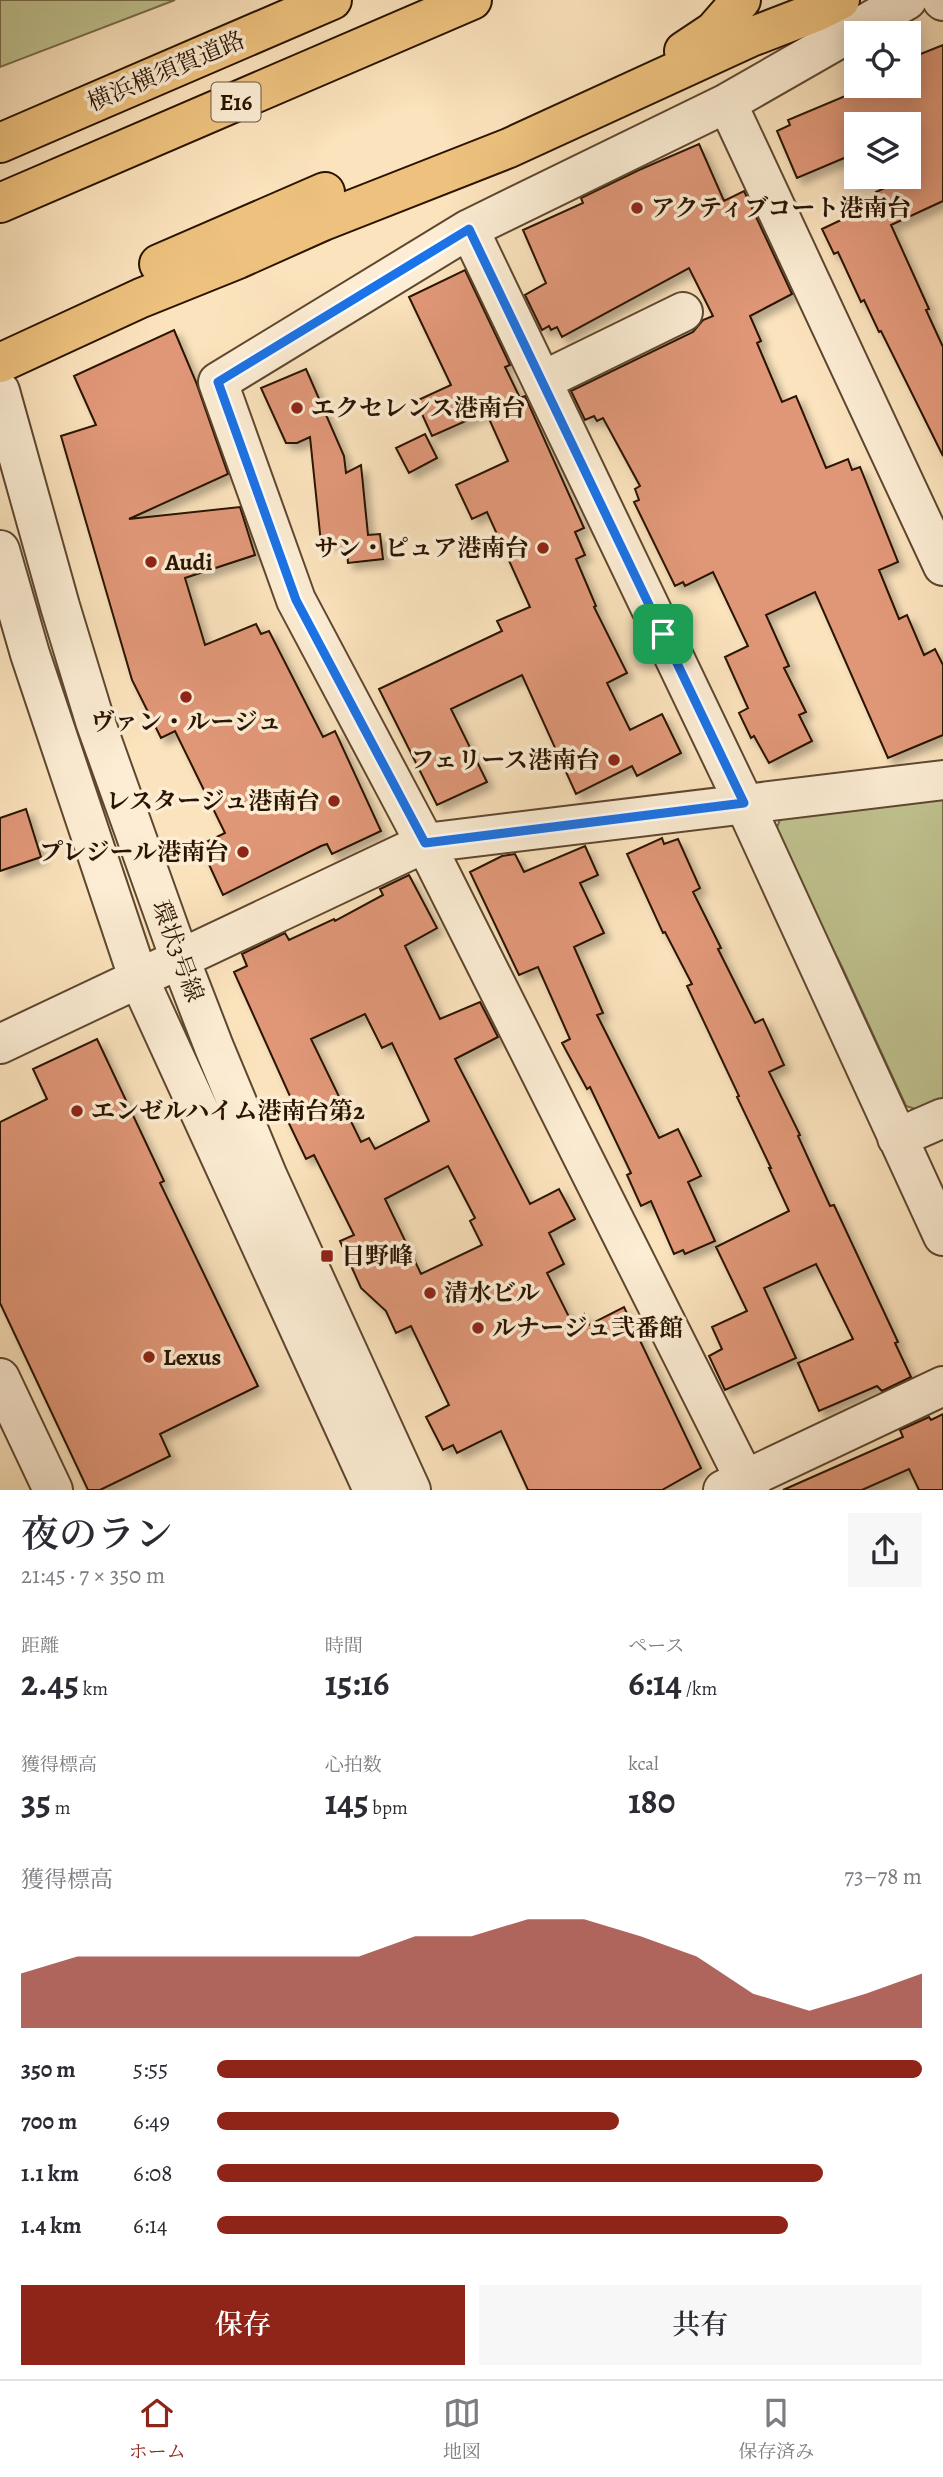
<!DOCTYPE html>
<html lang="ja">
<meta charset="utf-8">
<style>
body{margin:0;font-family:Alegreya,"Noto Serif JP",serif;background:#f7f7f7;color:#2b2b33;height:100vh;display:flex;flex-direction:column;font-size:26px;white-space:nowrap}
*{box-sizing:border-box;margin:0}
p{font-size:23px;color:#7c7c81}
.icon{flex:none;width:38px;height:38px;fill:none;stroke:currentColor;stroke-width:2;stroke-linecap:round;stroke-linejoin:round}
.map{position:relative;height:1490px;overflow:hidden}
.drawer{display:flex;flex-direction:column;background:#fff;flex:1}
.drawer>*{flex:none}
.controls{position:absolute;left:844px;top:21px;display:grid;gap:14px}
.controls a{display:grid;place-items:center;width:77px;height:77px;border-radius:0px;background:#fff;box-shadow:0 4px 18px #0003;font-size:35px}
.pin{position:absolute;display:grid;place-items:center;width:60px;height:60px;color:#fff;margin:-30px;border-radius:14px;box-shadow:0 4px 10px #0006}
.round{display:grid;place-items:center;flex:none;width:74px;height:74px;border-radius:0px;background:#f7f7f7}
.overview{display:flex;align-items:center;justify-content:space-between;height:119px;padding:0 21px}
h1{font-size:38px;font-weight:600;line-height:52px}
.metrics{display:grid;grid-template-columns:repeat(3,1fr);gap:10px;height:119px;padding:7px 21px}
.metrics div{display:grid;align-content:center}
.metrics b{font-size:35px;font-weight:600}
.metrics small{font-size:19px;font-weight:400}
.metrics p{font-size:19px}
.chart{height:196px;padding:14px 21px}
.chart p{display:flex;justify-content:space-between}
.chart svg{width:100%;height:126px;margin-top:7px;fill:#8f2418;opacity:.7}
.cta{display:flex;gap:14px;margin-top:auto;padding:14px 21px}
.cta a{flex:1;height:80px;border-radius:0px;background:#8f2418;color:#fff;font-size:28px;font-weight:600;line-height:80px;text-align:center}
.cta a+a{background:#f7f7f7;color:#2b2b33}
ul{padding:0 21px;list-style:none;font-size:23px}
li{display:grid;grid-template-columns:112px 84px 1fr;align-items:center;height:52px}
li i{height:18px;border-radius:9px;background:#8f2418}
.dock{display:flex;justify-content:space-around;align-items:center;height:98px;border-top:2px solid #e1e1e2;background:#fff;font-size:19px;color:#7c7c81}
.dock a{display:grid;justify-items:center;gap:4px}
.dock .current{color:#8f2418}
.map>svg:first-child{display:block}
.green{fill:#c0c390;stroke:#756b48;stroke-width:2}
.building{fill:#e09778;stroke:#2a1300;stroke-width:2;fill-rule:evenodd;filter:url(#shadow)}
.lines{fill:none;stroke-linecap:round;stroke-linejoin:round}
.minor-casing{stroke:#5e472f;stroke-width:42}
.highway-casing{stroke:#2a1300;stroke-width:42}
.minor{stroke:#fcedd4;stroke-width:38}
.highway{stroke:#eec27e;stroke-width:38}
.route-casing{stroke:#fff;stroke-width:14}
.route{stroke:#1a73e8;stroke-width:9}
.poi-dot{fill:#8f2418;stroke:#fcedd4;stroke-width:2.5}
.labels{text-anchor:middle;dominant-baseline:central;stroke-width:7;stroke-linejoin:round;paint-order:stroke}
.shield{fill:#fcedd4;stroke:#695440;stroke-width:2}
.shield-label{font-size:23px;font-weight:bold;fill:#2a1300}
.street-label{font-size:24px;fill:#2a1300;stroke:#fcedd4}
.poi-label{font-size:24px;font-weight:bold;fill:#2a1300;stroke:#fcedd4;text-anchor:start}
</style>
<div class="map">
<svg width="943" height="1490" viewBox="0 0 943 1490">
<defs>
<filter id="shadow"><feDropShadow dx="6" dy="6" stdDeviation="3.5" flood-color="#0004"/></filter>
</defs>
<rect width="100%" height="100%" fill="#fbe3bd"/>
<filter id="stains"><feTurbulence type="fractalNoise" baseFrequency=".00286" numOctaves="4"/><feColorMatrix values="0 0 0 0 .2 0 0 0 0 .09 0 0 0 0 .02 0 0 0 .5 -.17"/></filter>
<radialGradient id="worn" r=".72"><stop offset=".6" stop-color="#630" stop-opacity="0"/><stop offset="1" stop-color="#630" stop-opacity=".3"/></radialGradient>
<path class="green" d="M 0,0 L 175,0 L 0,67 Z
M 943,797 L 943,1102 L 924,1112 L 906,1106 L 843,969 L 775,833 L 781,817 Z"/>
<path class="building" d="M 943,45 L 943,201 L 891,225 L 929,309 L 926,310 L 943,347 L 943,456 L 881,331 L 879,332 L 864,300 L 861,302 L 838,252 L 834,254 L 822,229 L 881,201 L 876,192 L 908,177 L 908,124 L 856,124 L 856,153 L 797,178 L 777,131 L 790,125 L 788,120 L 869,86 L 908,86 L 908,59 Z
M 699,144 L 724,201 L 744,191 L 792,294 L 750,316 L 761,341 L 757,343 L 782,402 L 796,396 L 826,468 L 848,459 L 852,470 L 860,467 L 898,562 L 879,570 L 899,619 L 907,615 L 924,655 L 935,649 L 943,665 L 943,735 L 888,758 L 815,592 L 766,615 L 789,666 L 784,668 L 806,712 L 799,715 L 812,741 L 769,763 L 754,736 L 751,738 L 739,713 L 748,708 L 725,657 L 748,646 L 713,572 L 685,586 L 683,582 L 675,586 L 634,502 L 639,500 L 635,489 L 640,486 L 603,418 L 597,421 L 594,416 L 585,420 L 571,391 L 693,332 L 703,320 L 713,316 L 689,268 L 562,337 L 557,327 L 551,330 L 549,326 L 542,330 L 525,295 L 546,283 L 523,230 L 583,203 L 581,198 L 639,170 Z
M 465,270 L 510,365 L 505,367 L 520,398 L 525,396 L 584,528 L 575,532 L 585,555 L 576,559 L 596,606 L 594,607 L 627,673 L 607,683 L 630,730 L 662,714 L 681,753 L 637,776 L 632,766 L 576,794 L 522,675 L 451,709 L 487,782 L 437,805 L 379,689 L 502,631 L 497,621 L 530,607 L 487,512 L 472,519 L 456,485 L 508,461 L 486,412 L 432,436 L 416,401 L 451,385 L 409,297 Z
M 174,330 L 196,382 L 228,474 L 129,519 L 240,507 L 255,555 L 185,578 L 205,645 L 256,624 L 261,634 L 269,631 L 323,737 L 335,731 L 381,831 L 332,854 L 327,844 L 321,846 L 223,895 L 200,845 L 225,833 L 175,731 L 161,738 L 132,680 L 61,436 L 96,425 L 74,376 Z
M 306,369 L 344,456 L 346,473 L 361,465 L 368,535 L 380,534 L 383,559 L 348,563 L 346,541 L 321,543 L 310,437 L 297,443 L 286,443 L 261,388 Z
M 425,434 L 437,458 L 409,473 L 396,448 Z
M 26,809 L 41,857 L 0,871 L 0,818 Z
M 662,838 L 664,844 L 678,839 L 700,888 L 693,892 L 721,948 L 718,949 L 755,1023 L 763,1019 L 784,1065 L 769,1072 L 800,1135 L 798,1136 L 830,1206 L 834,1205 L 898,1342 L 895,1343 L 911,1377 L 882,1391 L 877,1386 L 819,1411 L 798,1363 L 853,1339 L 816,1264 L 764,1288 L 796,1358 L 725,1390 L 709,1356 L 722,1349 L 712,1327 L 747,1311 L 716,1247 L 789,1211 L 769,1168 L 771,1168 L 737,1097 L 739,1096 L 687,986 L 692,984 L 665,932 L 663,933 L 627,854 Z
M 585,846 L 598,875 L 580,883 L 604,933 L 574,947 L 603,1013 L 597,1015 L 659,1138 L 678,1129 L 701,1176 L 688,1182 L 715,1241 L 685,1254 L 683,1250 L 674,1254 L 651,1201 L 641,1206 L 627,1175 L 631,1173 L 590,1087 L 587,1089 L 562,1043 L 570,1039 L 538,967 L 519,975 L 470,872 L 502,856 L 515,854 L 524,872 Z
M 409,875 L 437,928 L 405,946 L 440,1019 L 480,1002 L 498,1037 L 455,1059 L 530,1204 L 559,1189 L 575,1219 L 549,1233 L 564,1264 L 547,1273 L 571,1321 L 584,1314 L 589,1325 L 624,1307 L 701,1468 L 662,1490 L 528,1490 L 501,1431 L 457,1453 L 453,1445 L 443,1450 L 426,1417 L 449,1405 L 411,1326 L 396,1333 L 386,1311 L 361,1288 L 340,1241 L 354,1235 L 314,1155 L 306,1159 L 283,1111 L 294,1105 L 234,972 L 247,966 L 242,954 L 285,933 L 289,940 L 334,919 L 335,921 L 383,895 L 380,889 ZM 365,1014 L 382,1048 L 392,1043 L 429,1121 L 375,1149 L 369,1138 L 361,1142 L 311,1039 ZM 448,1166 L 475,1218 L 470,1221 L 482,1245 L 421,1274 L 385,1199 Z
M 97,1039 L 164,1181 L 160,1183 L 258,1386 L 160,1434 L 170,1456 L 100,1490 L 88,1490 L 0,1303 L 0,1122 L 47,1099 L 33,1069 Z
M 943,1414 L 943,1490 L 919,1490 L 909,1469 L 862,1490 L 783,1490 L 903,1437 L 900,1430 L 929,1417 L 931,1420 Z"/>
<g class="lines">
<defs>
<path id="minor" d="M 942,0 L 943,1
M 727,103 L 943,566
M 469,229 L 744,803 L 943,1236
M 542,381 L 683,312
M 0,391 L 60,606 L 95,721 L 180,959 L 214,1047 L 268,1177 L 411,1490
M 0,550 L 30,654 L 138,977 L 373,1490
M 0,1044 L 425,843 L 943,780
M 897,1138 L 943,1118
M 0,1378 L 53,1490
M 723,1490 L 943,1386
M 750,1490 L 425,843 L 296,600 L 218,382 L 469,229 L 727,103 L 907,0"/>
<path id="highway" d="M 684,51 L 714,31 L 741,0
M 0,143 L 332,0
M 0,203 L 472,0
M 159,264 L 325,192
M 0,363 L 141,298 L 238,259 L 323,221 L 509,148 L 751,37 L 816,12 L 840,0"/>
</defs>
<use href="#minor" class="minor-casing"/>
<use href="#highway" class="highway-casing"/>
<use href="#minor" class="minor"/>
<use href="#highway" class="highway"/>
</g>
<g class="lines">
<defs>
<path id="route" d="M 469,229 L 744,803 L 425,843 L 296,600 L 218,382 Z"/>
</defs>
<use href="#route" class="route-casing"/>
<use href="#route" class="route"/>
</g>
<g class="poi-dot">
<circle cx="637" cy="208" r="7"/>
<circle cx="297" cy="408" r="7"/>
<circle cx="543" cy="548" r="7"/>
<circle cx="151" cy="562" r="7"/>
<circle cx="186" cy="697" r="7"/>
<circle cx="614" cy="760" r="7"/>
<circle cx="334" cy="801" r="7"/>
<circle cx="243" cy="852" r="7"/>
<circle cx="77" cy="1111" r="7"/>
<rect x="320" y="1249" width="14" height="14" rx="3.5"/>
<circle cx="430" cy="1293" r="7"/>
<circle cx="478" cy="1328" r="7"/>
<circle cx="149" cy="1357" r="7"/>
</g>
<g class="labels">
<rect class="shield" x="211.5" y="82.5" width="49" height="39" rx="5"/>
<g class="shield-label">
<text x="236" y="102">E16</text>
</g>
<g class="street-label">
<text transform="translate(166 71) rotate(-23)">横浜横須賀道路</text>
<text transform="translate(178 951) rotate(70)">環状3号線</text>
</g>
<g class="poi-label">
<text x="651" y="208">アクティブコート港南台</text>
<text x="311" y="408">エクセレンス港南台</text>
<text x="529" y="548" text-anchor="end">サン・ピュア港南台</text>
<text x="165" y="562">Audi</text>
<text x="186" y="722" text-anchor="middle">ヴァン・ルージュ</text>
<text x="600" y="760" text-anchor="end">フェリース港南台</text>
<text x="320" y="801" text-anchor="end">レスタージュ港南台</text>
<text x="229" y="852" text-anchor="end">プレジール港南台</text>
<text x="91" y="1111">エンゼルハイム港南台第2</text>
<text x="341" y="1256">日野峰</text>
<text x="444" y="1293">清水ビル</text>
<text x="492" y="1328">ルナージュ弐番館</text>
<text x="163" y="1357">Lexus</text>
</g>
</g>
<rect width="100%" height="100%" filter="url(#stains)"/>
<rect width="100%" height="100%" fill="url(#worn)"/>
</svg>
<div class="controls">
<a><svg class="icon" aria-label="locate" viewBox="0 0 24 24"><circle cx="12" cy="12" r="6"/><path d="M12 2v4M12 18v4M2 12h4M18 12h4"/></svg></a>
<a><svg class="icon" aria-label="layers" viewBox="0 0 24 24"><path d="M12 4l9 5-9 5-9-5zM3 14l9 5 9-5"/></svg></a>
</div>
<div class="pin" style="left:663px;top:634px;background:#1e9e55"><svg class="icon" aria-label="arrive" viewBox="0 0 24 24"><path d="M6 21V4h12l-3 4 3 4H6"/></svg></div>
</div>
<section class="drawer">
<div class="overview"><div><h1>夜のラン</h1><p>21:45 · 7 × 350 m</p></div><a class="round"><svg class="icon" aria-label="share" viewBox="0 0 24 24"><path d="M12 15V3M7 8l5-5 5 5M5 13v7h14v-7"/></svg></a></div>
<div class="metrics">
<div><p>距離</p><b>2.45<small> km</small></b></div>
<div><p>時間</p><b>15:16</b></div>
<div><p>ペース</p><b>6:14<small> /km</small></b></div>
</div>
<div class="metrics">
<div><p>獲得標高</p><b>35<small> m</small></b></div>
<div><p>心拍数</p><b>145<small> bpm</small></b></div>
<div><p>kcal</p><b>180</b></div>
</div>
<div class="chart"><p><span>獲得標高</span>73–78 m</p>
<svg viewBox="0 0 160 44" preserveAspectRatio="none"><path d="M0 44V25L10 19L20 19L30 19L40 19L50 19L60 19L70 12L80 12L90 6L100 6L110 12L120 19L130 32L140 38L150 32L160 25V44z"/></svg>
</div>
<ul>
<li><b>350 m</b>5:55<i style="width:100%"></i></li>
<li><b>700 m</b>6:49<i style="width:57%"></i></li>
<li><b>1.1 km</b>6:08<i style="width:86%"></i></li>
<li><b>1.4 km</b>6:14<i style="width:81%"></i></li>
</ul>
<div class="cta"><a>保存</a><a>共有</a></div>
</section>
<nav class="dock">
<a class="current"><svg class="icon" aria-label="home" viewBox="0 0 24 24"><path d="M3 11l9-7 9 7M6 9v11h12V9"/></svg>ホーム</a>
<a><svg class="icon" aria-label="map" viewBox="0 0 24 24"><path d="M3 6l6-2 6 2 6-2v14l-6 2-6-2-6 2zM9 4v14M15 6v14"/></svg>地図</a>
<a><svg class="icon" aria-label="saved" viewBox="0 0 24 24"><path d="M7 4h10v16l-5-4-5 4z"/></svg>保存済み</a>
</nav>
